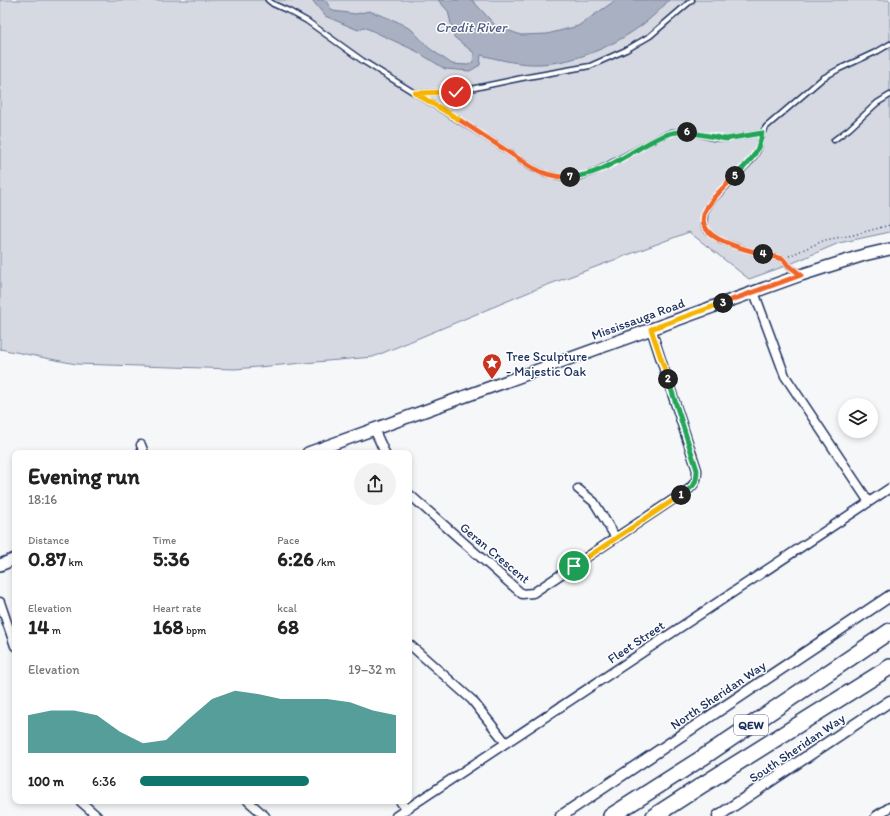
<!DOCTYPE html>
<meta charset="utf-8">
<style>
body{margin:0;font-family:Itim,sans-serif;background:#f2f2f2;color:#222;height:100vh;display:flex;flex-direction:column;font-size:15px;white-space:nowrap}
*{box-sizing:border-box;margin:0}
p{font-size:13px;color:#767676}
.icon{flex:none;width:22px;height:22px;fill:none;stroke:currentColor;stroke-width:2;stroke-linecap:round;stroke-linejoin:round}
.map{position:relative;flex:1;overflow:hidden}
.drawer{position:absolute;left:12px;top:450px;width:400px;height:354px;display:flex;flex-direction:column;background:#fff;border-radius:8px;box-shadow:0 2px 6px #0003}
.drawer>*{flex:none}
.fabs{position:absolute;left:838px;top:398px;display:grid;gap:8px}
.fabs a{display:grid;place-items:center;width:40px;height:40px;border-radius:50%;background:#fff;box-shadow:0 2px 6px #0003;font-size:20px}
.pin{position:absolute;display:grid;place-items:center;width:34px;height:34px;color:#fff;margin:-17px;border:2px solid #fff;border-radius:50%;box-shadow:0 1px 4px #0007}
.km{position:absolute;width:20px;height:20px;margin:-10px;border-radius:50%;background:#222;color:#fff;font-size:11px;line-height:20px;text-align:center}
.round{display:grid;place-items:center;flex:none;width:42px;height:42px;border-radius:21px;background:#f2f2f2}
.headline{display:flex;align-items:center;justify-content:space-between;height:68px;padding:0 16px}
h1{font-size:22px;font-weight:700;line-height:30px}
.figures{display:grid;grid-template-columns:repeat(3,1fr);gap:6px;height:68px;padding:4px 16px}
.figures div{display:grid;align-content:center}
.figures b{font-size:20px;font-weight:700}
.figures small{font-size:11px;font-weight:400}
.figures p{font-size:11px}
.chart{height:112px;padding:8px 16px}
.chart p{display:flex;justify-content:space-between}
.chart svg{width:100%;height:72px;margin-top:4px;fill:#0f766e;opacity:.7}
ul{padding:0 16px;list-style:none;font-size:13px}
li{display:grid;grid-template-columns:64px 48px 1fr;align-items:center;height:30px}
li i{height:10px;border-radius:5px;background:#0f766e}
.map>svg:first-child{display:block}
.green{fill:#d6d9e2;stroke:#7884a0}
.water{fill:#a9b0c1;stroke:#707c99}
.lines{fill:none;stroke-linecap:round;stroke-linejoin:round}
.service-casing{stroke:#1b2f5e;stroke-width:7}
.minor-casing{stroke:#1b2f5e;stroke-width:11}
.tertiary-casing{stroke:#1b2f5e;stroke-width:13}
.secondary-casing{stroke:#1b2f5e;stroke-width:14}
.motorway-casing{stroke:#1b2f5e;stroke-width:18}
.path{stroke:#1b2f5e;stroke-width:1.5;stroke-dasharray:1 3;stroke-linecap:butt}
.service{stroke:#fff;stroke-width:4}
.minor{stroke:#fff;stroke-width:8}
.tertiary{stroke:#fff;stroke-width:10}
.secondary{stroke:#fff;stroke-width:11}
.motorway{stroke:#fff;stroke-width:15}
.split-1-casing{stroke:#fff;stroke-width:8}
.split-2-casing{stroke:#fff;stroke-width:8}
.split-3-casing{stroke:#fff;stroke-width:8}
.split-4-casing{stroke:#fff;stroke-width:8}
.split-5-casing{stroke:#fff;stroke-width:8}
.split-6-casing{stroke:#fff;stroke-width:8}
.split-7-casing{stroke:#fff;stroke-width:8}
.split-8-casing{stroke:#fff;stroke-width:8}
.split-9-casing{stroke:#fff;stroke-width:8}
.split-1{stroke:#f5b400;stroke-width:5}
.split-2{stroke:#22a559;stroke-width:5}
.split-3{stroke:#f5b400;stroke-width:5}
.split-4{stroke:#f0652b;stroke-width:5}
.split-5{stroke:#f0652b;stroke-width:5}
.split-6{stroke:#22a559;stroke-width:5}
.split-7{stroke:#22a559;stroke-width:5}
.split-8{stroke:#f0652b;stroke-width:5}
.split-9{stroke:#f5b400;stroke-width:5}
.labels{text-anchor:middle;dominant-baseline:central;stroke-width:3;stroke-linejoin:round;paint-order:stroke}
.shield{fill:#fff;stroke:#5f6d8e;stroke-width:1}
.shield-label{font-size:12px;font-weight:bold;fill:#1b2f5e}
.street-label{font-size:13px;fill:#1b2f5e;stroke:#fff}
.poi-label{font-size:13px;fill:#1b2f5e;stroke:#fff;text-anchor:start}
.water-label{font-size:14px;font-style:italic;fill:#4d5c81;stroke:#fff}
</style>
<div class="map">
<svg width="890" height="816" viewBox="0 0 890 816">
<rect width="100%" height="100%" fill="#f6f7f9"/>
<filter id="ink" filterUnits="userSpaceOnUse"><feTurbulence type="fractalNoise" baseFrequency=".025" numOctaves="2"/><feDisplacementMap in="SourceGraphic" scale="8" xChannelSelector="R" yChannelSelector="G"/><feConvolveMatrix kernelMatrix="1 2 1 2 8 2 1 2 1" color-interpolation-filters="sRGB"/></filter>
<g filter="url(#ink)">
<path class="green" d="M 0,0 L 890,0 L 890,232 L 839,243 L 788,265 L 749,279 L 689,232 L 534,290 L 373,357 L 235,369 L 76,364 L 0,349 Z"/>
<path class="water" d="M 312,0 L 325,0 L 333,11 L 356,14 L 369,11 L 383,16 L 396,21 L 412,30 L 429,48 L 452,64 L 468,65 L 473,62 L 474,53 L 454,37 L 448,11 L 438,0 L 472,0 L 496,26 L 521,35 L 547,34 L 578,26 L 616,0 L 669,0 C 640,34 587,62 541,64 C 520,65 501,60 481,55 L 480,65 L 470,71 L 445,69 L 416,51 L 364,27 L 358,30 L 325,16 Z"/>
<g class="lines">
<defs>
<path id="service" d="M 268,0 L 273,4 L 289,11 L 307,21 L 363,61 L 484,136 L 533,168 L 546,174 L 564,178 L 580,177 L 594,172 L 660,137 L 672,132 L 680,132 L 694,133 L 714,138 L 726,139 L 762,133 L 766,127 L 823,78 L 839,69 L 878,51 L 890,44
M 415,93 L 456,92 L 522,78 L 590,66 L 626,50 L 650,36 L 692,0
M 762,133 L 758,150 L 752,160 L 711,202 L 705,213 L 704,226 L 707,231 L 721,241 L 751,251 L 783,259 L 788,265 L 800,274
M 834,140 L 849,129 L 877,103 L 890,95"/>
<path id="minor" d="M 754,292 L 785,376 L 869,502
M 374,429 L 385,453
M 141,445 L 144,453
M 578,489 L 594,502 L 616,538
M 409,494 L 522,594 L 533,593 L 689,489 C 696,483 697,479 697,470 L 651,329
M 0,602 L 15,646
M 409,644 L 472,700 L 506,743
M 80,801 L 97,816
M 248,801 L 265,816
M 400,801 L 406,809
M 396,816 L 890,488
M 876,816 L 890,807"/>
<path id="tertiary" d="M 561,816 L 890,596
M 718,816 L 890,701"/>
<path id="secondary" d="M 308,453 L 801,275 L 864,255 L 890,249
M 0,565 L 15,559"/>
<path id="motorway" d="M 611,816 L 702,758 L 890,631
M 654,816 L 699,787 L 890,667"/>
</defs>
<use href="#service" class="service-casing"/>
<use href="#minor" class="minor-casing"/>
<use href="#tertiary" class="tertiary-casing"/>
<use href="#secondary" class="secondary-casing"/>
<use href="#motorway" class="motorway-casing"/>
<path class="path" d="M 789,256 L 825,240 L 853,235 L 890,225"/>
<use href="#service" class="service"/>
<use href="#minor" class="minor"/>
<use href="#tertiary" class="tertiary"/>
<use href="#secondary" class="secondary"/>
<use href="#motorway" class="motorway"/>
</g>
</g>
<g class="lines" filter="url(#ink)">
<defs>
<path id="split-1" d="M 574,566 L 681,495"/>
<path id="split-2" d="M 668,379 L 697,470 C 697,485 693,487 681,495"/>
<path id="split-3" d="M 668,379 L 651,329 L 723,303"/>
<path id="split-4" d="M 723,303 L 801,275 L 788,265 L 783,259 L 763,254"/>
<path id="split-5" d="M 735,176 C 725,187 711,198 705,212 C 693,239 745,249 763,254"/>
<path id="split-6" d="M 687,132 L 726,139 L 762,133 C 759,154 749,162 735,176"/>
<path id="split-7" d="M 570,177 C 595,176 617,161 638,149 C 654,140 669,130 687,132"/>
<path id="split-8" d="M 458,119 L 533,168 C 544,174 556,178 570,177"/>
<path id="split-9" d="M 456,92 L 415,93 L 458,119"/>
</defs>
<use href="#split-1" class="split-1-casing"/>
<use href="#split-2" class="split-2-casing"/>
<use href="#split-3" class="split-3-casing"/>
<use href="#split-4" class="split-4-casing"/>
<use href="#split-5" class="split-5-casing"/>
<use href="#split-6" class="split-6-casing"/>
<use href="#split-7" class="split-7-casing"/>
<use href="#split-8" class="split-8-casing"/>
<use href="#split-9" class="split-9-casing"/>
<use href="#split-1" class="split-1"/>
<use href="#split-2" class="split-2"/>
<use href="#split-3" class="split-3"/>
<use href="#split-4" class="split-4"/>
<use href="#split-5" class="split-5"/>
<use href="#split-6" class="split-6"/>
<use href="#split-7" class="split-7"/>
<use href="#split-8" class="split-8"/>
<use href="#split-9" class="split-9"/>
</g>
<defs>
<symbol id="sight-pin" viewBox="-11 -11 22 30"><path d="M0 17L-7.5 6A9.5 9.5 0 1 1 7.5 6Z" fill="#c8321e" stroke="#fff"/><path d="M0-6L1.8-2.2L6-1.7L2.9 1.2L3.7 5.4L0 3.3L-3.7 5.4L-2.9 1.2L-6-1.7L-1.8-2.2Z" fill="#fff"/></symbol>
</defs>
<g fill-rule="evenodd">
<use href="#sight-pin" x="481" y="352" width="22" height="30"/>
</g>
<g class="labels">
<rect class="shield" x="734" y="715" width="34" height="20" rx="3"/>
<g class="shield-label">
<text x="751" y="725">QEW</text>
</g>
<g class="street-label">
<text transform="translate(638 319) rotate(-20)">Mississauga Road</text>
<text transform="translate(495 553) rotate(40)">Geran Crescent</text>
<text transform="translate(636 642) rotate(-34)">Fleet Street</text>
<text transform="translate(718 695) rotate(-34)">North Sheridan Way</text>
<text transform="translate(797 748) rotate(-34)">South Sheridan Way</text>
</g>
<g class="poi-label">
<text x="506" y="356">Tree Sculpture<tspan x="506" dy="15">- Majestic Oak</tspan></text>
</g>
<g class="water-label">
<text x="471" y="27">Credit River</text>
</g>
</g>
</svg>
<div class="fabs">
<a><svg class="icon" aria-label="layers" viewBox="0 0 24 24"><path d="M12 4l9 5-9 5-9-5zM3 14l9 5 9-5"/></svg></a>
</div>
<div class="pin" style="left:574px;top:566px;background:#1e9e55"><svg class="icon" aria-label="arrive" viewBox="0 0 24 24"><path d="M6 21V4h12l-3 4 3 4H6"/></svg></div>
<div class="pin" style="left:456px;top:92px;background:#d93025"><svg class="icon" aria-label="check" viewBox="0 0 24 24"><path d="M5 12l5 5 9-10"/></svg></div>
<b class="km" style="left:681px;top:495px">1</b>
<b class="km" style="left:668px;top:379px">2</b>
<b class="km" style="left:723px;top:303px">3</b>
<b class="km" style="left:763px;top:254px">4</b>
<b class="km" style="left:735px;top:176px">5</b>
<b class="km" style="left:687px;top:132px">6</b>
<b class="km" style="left:570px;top:177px">7</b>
<section class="drawer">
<div class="headline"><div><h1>Evening run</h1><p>18:16</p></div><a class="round"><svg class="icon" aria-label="share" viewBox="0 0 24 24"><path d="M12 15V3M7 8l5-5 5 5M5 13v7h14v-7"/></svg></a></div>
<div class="figures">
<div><p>Distance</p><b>0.87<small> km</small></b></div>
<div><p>Time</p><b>5:36</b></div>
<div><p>Pace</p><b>6:26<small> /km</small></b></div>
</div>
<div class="figures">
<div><p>Elevation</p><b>14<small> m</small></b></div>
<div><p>Heart rate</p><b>168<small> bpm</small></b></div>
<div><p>kcal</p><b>68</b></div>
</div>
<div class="chart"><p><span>Elevation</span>19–32 m</p>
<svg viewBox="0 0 160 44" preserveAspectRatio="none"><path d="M0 44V21L10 18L20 18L30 21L40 31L50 38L60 36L70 23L80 11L90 6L100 8L110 11L120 11L130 11L140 13L150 18L160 21V44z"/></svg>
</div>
<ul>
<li><b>100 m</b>6:36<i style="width:66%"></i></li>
</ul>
</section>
</div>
